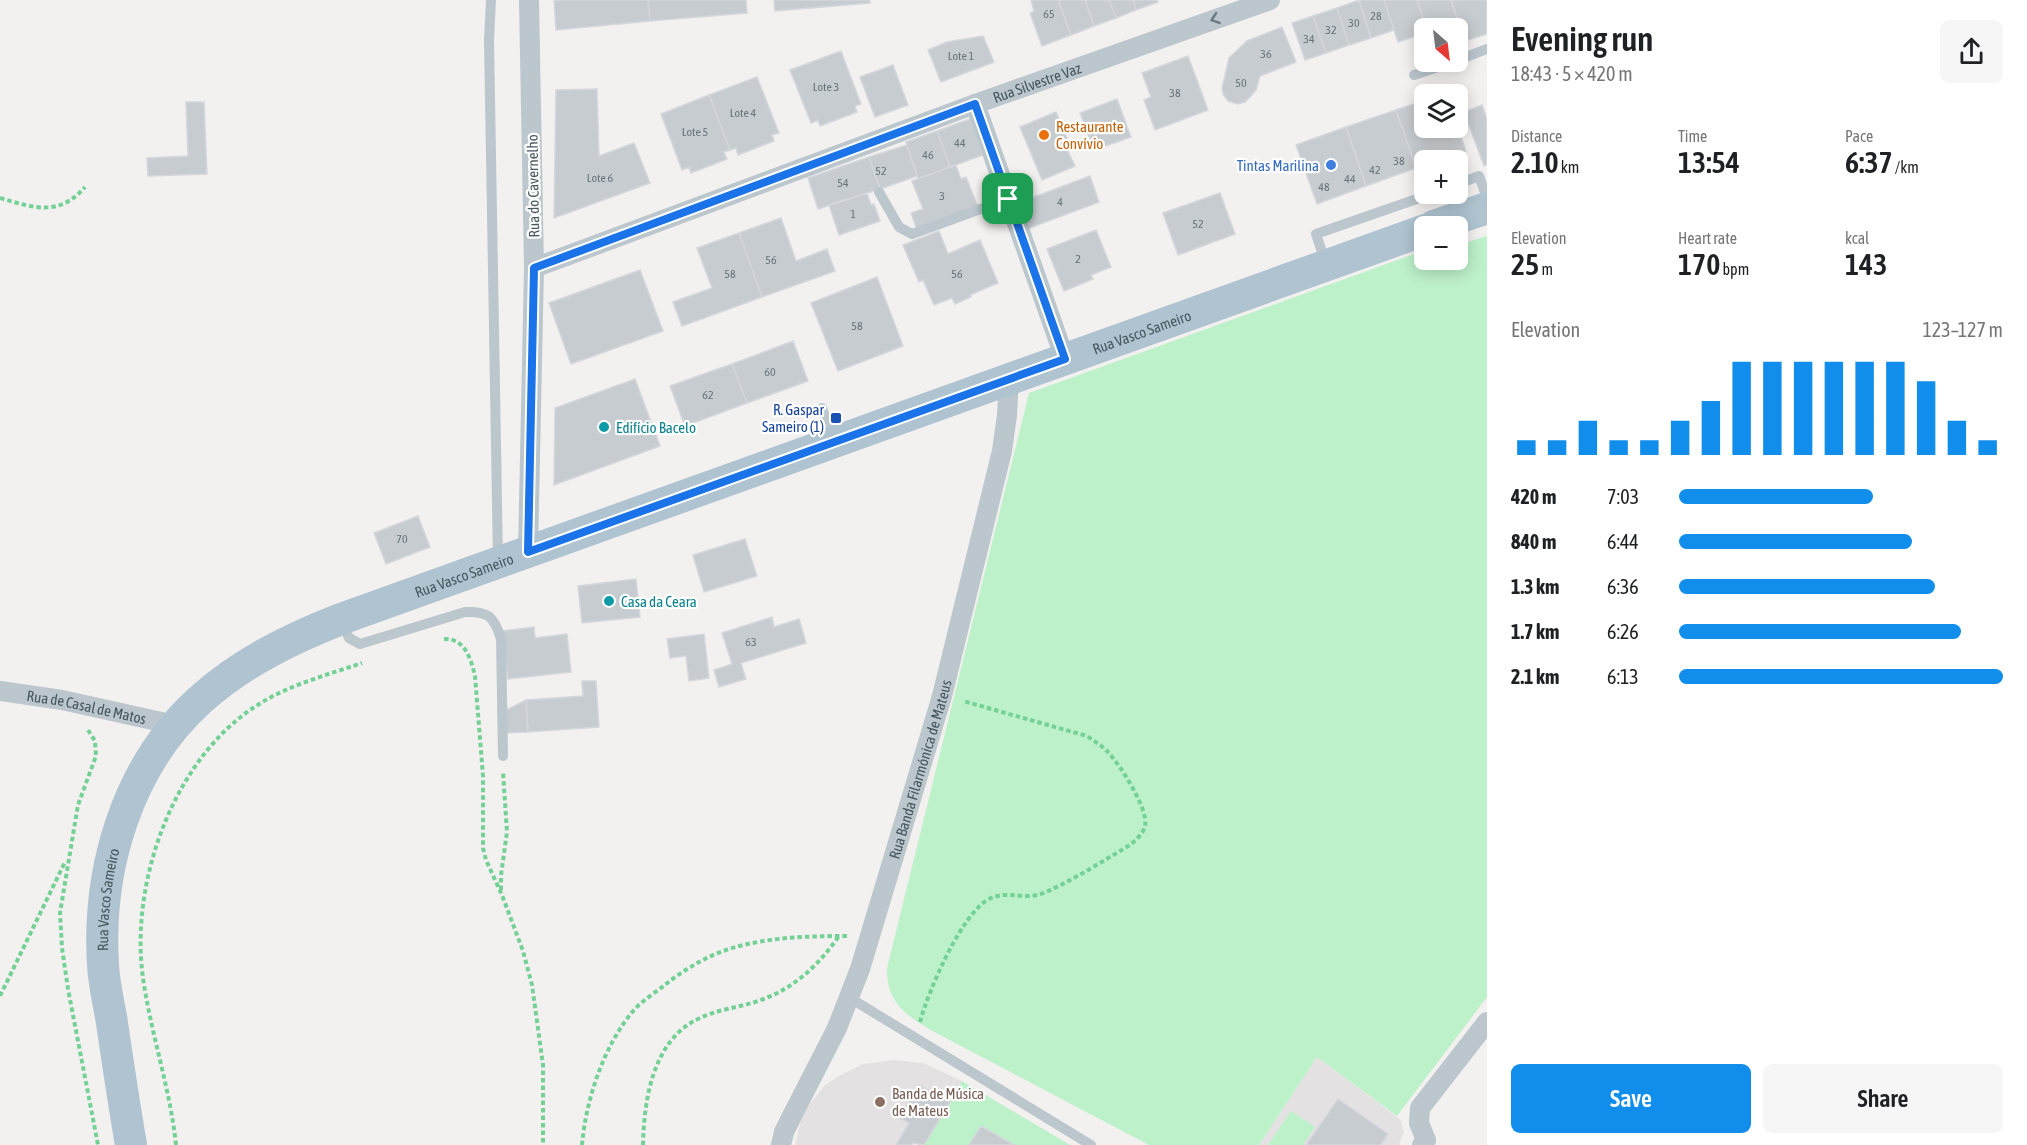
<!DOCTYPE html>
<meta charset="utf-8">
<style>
body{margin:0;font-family:"Asap Condensed",sans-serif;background:#f6f6f6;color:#202124;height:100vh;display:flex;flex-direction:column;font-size:22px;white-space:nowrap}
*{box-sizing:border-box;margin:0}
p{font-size:20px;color:#757577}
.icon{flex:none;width:33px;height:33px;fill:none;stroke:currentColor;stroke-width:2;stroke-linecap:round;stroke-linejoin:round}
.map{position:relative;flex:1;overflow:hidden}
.details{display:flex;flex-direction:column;background:#fff;width:540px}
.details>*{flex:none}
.needle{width:39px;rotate:152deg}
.buttons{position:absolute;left:1414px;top:18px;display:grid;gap:12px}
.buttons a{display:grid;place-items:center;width:54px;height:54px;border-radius:9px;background:#fff;box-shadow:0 3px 15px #0003;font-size:30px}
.pin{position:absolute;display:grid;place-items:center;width:51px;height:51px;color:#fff;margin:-26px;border-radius:12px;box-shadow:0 3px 9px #0006}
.round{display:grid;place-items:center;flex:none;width:63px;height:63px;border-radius:9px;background:#f6f6f6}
.head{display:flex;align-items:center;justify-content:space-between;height:102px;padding:0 24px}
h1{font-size:33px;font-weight:600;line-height:45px}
.stats{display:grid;grid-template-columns:repeat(3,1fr);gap:9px;height:102px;padding:6px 24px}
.stats div{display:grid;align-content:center}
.stats b{font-size:30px;font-weight:600}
.stats small{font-size:16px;font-weight:400}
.stats p{font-size:16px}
.chart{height:168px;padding:12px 24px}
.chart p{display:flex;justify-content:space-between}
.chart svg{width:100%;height:108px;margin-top:6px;stroke:#118eeb;stroke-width:6}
.action{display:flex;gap:12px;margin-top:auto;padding:12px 24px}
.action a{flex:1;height:69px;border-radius:9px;background:#118eeb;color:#fff;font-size:24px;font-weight:600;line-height:69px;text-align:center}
.action a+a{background:#f6f6f6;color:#202124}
ul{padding:0 24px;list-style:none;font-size:20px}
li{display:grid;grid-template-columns:96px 72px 1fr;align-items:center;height:45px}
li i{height:15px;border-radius:8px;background:#118eeb}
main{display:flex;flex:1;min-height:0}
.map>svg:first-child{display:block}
.education{fill:#e4e1e2}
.green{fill:#bdf1ca}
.building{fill:#c7ccd0;stroke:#d4d7dc;stroke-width:1.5}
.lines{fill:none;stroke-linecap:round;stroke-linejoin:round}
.path{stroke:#73d196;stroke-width:4;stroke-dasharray:4.5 3;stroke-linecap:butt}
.lane{stroke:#bbc7cd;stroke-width:10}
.street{stroke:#bbc7cd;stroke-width:20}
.primary{stroke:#afc4d0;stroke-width:32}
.oneway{stroke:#6a797f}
.route-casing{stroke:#fff;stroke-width:12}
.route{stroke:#1a73e8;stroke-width:8}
.food-dot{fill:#e8710a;stroke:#fff;stroke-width:2}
.shop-dot{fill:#3f7fe0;stroke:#fff;stroke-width:2}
.transit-dot{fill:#1a4fb4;stroke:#fff;stroke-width:2}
.culture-dot{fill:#0f9aa8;stroke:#fff;stroke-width:2}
.education-dot{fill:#8d6e63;stroke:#fff;stroke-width:2}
.labels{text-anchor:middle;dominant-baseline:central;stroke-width:4.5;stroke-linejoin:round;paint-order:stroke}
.number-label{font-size:12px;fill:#67747a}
.street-label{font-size:15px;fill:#47575e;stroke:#fff}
.food-label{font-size:15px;fill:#c56008;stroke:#fff;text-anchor:start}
.shop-label{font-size:15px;fill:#366cbe;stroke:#fff;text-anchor:end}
.transit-label{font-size:15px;fill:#164399;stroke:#fff;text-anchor:end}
.culture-label{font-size:15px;fill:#0d838f;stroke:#fff;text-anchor:start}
.education-label{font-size:15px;fill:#785e54;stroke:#fff;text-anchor:start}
</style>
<main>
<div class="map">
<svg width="1487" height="1145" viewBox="0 0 1487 1145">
<rect width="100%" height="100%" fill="#f3f0f0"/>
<path class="education" d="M 1317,1057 L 1400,1119 L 1404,1131 L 1399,1145 L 1259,1145 Z
M 894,1060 L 923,1063 L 962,1081 L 924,1145 L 913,1143 L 912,1145 L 795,1145 L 801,1120 L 807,1108 L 824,1086 L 837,1077 L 863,1064 Z"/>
<path class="green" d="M 1487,236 L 1487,997 L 1397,1116 L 1317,1057 L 1259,1145 L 1149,1145 L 940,1035 C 911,1019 886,1005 887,968 L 1029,393 L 1425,250 L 1425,260 L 1458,260 L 1458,245 Z
M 962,1081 L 1070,1145 L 924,1145 Z
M 1291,1111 L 1315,1127 L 1303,1145 L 1268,1145 Z"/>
<path class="building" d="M 554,0 L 648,0 L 650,21 L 556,30 Z
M 648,0 L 746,0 L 747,13 L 650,21 Z
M 774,0 L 870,0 L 870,3 L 775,11 Z
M 1031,0 L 1058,0 L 1071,35 L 1042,46 L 1030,13 L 1034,11 Z
M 1058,0 L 1085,0 L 1094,26 L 1071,35 Z
M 1085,0 L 1109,0 L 1116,18 L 1094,26 Z
M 1109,0 L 1133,0 L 1136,10 L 1116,18 Z
M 1133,0 L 1157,0 L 1158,2 L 1136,10 Z
M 1359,0 L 1371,38 L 1349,45 L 1337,8 Z
M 1359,0 L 1384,0 L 1394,30 L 1371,38 Z
M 1384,0 L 1417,0 L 1426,28 L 1425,33 L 1398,42 Z
M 1417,0 L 1451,0 L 1458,21 L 1437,28 L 1426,28 Z
M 1451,0 L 1487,0 L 1487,34 L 1465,41 Z
M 1337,8 L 1349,45 L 1326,53 L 1313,16 Z
M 1313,16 L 1326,53 L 1305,60 L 1292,23 Z
M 1282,27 L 1296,62 L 1260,76 L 1256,90 L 1245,102 L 1237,104 L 1228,101 L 1223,94 L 1222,88 L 1229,58 L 1247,41 Z
M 983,36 L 994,62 L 941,82 L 928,50 L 947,42 Z
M 841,51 L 861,104 L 855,106 L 857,112 L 820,126 L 818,120 L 811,123 L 790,70 Z
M 1188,56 L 1208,110 L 1155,130 L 1144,100 L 1151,97 L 1142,73 Z
M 893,65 L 908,105 L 875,117 L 860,77 Z
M 757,77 L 779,133 L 772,135 L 774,141 L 738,155 L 736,148 L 730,150 L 709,95 Z
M 597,89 L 599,156 L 634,143 L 650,183 L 554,218 L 556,90 Z
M 709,95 L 730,150 L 724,152 L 727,159 L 691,173 L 689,167 L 682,170 L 661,114 Z
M 1117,99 L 1131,137 L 1094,150 L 1080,113 Z
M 1425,100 L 1425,128 L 1458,128 L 1466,151 L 1439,160 L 1425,160 L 1425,165 L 1416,168 L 1396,110 Z
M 186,102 L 204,102 L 207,174 L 148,176 L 147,158 L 188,156 Z
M 1482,105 L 1487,119 L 1487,164 L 1484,166 L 1464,112 Z
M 1396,110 L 1416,168 L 1366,186 L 1346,127 Z
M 1056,112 L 1070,145 L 1066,147 L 1075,166 L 1042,180 L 1020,127 Z
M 970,119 L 983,155 L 950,167 L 937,131 Z
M 1346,127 L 1366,186 L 1317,204 L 1296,145 Z
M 937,131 L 950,167 L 918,179 L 906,142 Z
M 907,145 L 917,176 L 880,189 L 869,157 Z
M 869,157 L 880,189 L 818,209 L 808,178 Z
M 956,165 L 961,179 L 966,177 L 978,207 L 917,230 L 911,213 L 923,209 L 912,181 Z
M 1090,176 L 1099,202 L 1027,229 L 1018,203 Z
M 867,193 L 871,205 L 874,204 L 880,221 L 839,235 L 829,205 Z
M 1220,193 L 1235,234 L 1178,255 L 1163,213 Z
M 781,218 L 796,261 L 827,249 L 835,271 L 762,297 L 739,233 Z
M 1096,230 L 1111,267 L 1091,275 L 1093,279 L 1064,291 L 1047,249 Z
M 939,231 L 948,254 L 980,240 L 998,283 L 970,295 L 971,297 L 955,304 L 952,298 L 934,305 L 923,280 L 919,282 L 903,245 Z
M 739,233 L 762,297 L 682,326 L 673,302 L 712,288 L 697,248 Z
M 640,270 L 663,331 L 571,364 L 549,303 Z
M 877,277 L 903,346 L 838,371 L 811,303 Z
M 793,341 L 808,381 L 747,403 L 732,364 Z
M 732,364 L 747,403 L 685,426 L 670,386 Z
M 635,379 L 660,446 L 554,485 L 555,408 Z
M 418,516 L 430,547 L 386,564 L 374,533 Z
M 745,539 L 757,576 L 704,592 L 693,555 Z
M 636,579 L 640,617 L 582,623 L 578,586 Z
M 772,617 L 774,627 L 799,619 L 806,643 L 741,663 L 746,679 L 719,687 L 714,670 L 732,664 L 722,633 Z
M 534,627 L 535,638 L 567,634 L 571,672 L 508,679 L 502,631 Z
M 704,634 L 709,678 L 689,681 L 686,656 L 670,658 L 667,639 Z
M 582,681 L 596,681 L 599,727 L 528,732 L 526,700 L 583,696 Z
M 526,700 L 528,732 L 505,733 L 504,711 Z
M 919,1085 L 950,1102 L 924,1145 L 913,1143 L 912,1145 L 896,1145 L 909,1123 L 899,1118 Z
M 1338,1099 L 1388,1134 L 1381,1145 L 1306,1145 Z
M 981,1126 L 1014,1145 L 969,1145 Z"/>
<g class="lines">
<path class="path" d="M 0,198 C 34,208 59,217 85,187
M 444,639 C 465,638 471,659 475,676 L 483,776 L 483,848 L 486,860 L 502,895 L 523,951 L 532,985 L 543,1065 L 543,1145
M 88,730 L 95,741 L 96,756 L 78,805 L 60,913 L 62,948 L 68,989 L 98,1145
M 501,890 L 501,875 L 507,832 L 503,772
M 0,996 L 65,862
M 920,1022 C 928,992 961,914 989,899 C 1008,889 1024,902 1046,892 C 1075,879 1103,861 1130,845 C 1136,840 1143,834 1145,826 C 1149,809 1119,763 1107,751 C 1101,745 1094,741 1087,736 L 963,701
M 176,1145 C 170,1086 149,1029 142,970 C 132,877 175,758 256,706 C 288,685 327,675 362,663
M 582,1145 C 586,1099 604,1045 634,1010 C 643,1000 656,992 666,984 C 684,970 705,957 726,950 C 765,937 808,936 849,936
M 643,1145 C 644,1099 653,1039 700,1018 C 721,1008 745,1007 766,998 C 797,986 820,963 839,936"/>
<path class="lane" d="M 491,0 L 489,40 L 498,561
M 1458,60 L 1487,49
M 1414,75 L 1453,62
M 1458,184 L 1479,176 L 1487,198
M 879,192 L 899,227 L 912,234 L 1008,199
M 1326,264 L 1316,234 L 1431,194
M 822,408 L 833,439
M 342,622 L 349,638 L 360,644 L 465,612 C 488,611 494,616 501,639 L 503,756
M 850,998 L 1091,1145"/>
<g class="street">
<path d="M 975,104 L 1065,359"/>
<path id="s1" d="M 534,268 L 975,104 L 1270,0"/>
<path d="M 528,552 L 534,268 L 529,0"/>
<path id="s2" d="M 0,691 L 62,700 L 175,725"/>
<path id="s3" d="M 781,1145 L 784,1132 L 793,1114 L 837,1028 L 860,969 L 942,696 L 1002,451 L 1007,415 L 1009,379"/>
<path d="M 1422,1145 L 1426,1140 L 1419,1123 L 1420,1108 L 1487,1022"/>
</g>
<g class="primary">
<path d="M 1434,226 L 1487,208"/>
<path id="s4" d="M 131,1145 C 124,1104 118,1064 112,1023 C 109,1004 104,984 103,965 C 97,869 127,766 200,700 C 241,663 290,639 341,619 L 1425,230"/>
</g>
</g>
<defs><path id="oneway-chevron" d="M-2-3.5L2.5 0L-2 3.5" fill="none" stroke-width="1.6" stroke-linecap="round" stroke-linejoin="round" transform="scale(1.5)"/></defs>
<use class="oneway" href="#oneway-chevron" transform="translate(1215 19) rotate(161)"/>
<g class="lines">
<defs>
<path id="route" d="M 975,104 L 1065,359 L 528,552 L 534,268 Z"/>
</defs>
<use href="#route" class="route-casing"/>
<use href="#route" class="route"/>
</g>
<circle class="food-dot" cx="1044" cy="135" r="6"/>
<circle class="shop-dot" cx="1331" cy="165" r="6"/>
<rect class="transit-dot" x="830" y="412" width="12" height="12" rx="3"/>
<g class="culture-dot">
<circle cx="604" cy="427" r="6"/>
<circle cx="609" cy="601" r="6"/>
</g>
<circle class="education-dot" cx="880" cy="1102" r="6"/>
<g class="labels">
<g class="number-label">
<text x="1049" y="14">65</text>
<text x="1376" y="16">28</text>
<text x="1354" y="23">30</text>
<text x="1331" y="30">32</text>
<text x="1309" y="39">34</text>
<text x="1266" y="54">36</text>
<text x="961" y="56">Lote 1</text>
<text x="1241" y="83">50</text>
<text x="826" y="87">Lote 3</text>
<text x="1175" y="93">38</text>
<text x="743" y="113">Lote 4</text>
<text x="695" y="132">Lote 5</text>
<text x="960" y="143">44</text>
<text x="928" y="155">46</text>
<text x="1399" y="161">38</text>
<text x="1375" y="170">42</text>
<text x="881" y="171">52</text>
<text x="600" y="178">Lote 6</text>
<text x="1350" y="179">44</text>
<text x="843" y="183">54</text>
<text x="1324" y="187">48</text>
<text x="942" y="196">3</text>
<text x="1060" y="202">4</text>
<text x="853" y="214">1</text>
<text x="1198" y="224">52</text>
<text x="1078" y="259">2</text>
<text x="771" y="260">56</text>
<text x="730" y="274">58</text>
<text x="957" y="274">56</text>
<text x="857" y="326">58</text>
<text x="770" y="372">60</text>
<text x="708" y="395">62</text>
<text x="402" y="539">70</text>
<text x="751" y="642">63</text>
</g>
<g class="street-label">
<text stroke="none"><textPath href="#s1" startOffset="536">Rua Silvestre Vaz</textPath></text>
<text transform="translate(533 186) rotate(-91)">Rua do Cavernelho</text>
<text stroke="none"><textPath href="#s4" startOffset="1488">Rua Vasco Sameiro</textPath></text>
<text stroke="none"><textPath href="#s4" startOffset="768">Rua Vasco Sameiro</textPath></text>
<text stroke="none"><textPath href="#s2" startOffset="88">Rua de Casal de Matos</textPath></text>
<text stroke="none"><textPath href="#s3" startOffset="402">Rua Banda Filarmónica de Mateus</textPath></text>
<text stroke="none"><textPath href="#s4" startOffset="248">Rua Vasco Sameiro</textPath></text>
</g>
<g class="food-label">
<text x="1056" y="126">Restaurante<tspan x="1056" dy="17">Convívio</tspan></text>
</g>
<g class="shop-label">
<text x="1319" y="165">Tintas Marilina</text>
</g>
<g class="transit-label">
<text x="824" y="409">R. Gaspar<tspan x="824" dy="17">Sameiro (1)</tspan></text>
</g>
<g class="culture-label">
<text x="616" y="427">Edifício Bacelo</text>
<text x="621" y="601">Casa da Ceara</text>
</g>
<g class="education-label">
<text x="892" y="1093">Banda de Música<tspan x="892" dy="17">de Mateus</tspan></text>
</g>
</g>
</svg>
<div class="buttons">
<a><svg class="needle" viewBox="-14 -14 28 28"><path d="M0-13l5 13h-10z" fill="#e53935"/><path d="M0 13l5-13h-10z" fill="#757577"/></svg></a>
<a><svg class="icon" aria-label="layers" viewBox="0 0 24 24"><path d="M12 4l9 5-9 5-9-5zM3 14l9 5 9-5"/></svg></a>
<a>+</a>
<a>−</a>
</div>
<div class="pin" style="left:1008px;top:199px;background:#1e9e55"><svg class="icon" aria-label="arrive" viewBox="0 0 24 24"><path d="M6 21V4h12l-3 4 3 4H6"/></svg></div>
</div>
<section class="details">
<div class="head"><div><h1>Evening run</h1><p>18:43 · 5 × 420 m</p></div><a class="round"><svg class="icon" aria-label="share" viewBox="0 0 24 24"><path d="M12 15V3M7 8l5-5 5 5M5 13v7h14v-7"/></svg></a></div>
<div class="stats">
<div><p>Distance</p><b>2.10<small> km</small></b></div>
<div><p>Time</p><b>13:54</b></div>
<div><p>Pace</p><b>6:37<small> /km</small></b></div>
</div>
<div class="stats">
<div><p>Elevation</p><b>25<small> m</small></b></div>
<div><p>Heart rate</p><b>170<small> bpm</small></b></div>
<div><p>kcal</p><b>143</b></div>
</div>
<div class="chart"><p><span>Elevation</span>123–127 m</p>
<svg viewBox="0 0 160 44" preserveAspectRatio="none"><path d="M5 44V38M15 44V38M25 44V30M35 44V38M45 44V38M55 44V30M65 44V22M75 44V6M85 44V6M95 44V6M105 44V6M115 44V6M125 44V6M135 44V14M145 44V30M155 44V38"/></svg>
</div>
<ul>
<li><b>420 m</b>7:03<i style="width:60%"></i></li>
<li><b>840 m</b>6:44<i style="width:72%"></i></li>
<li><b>1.3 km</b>6:36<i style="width:79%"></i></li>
<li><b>1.7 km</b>6:26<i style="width:87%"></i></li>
<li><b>2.1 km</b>6:13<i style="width:100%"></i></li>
</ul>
<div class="action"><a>Save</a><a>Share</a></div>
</section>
</main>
